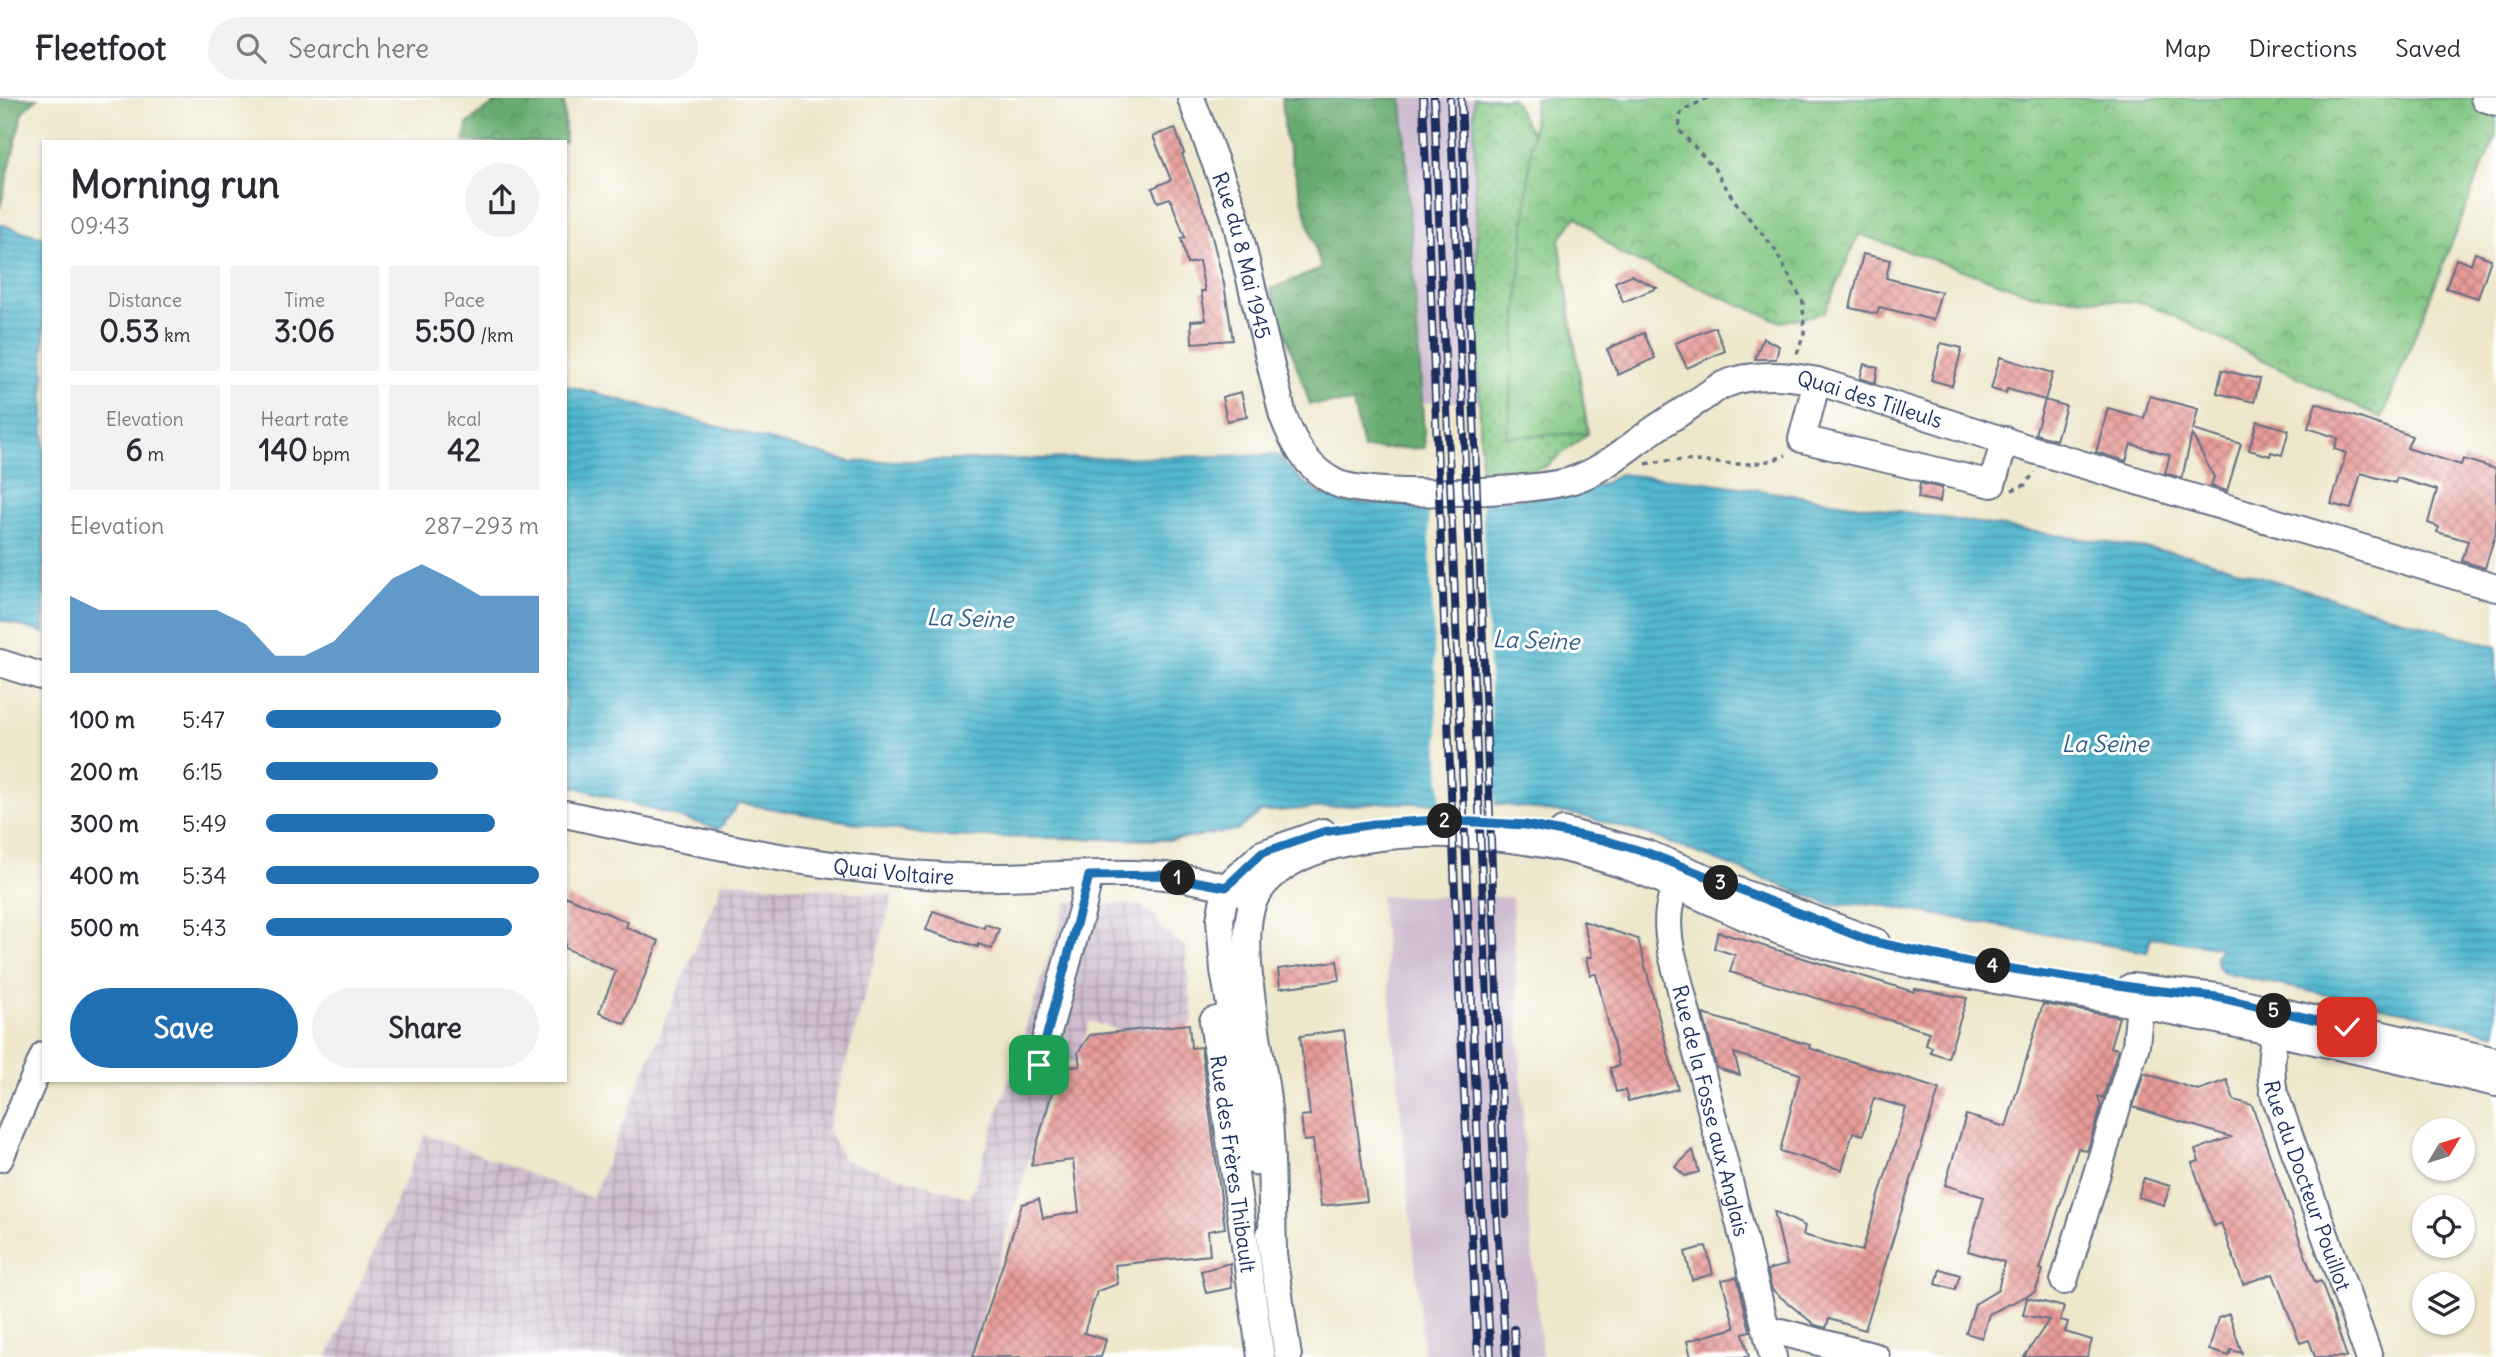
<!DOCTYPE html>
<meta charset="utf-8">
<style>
body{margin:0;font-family:Delius,sans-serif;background:#f2f2f3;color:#2b2b33;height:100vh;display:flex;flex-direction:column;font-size:26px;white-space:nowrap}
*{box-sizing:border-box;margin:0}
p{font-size:23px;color:#7c7c81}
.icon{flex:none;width:38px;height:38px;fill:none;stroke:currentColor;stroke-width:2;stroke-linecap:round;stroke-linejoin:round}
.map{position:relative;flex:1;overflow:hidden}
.sheet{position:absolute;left:42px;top:42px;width:525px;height:942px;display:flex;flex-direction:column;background:#fff;border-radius:0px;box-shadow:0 2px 5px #0004}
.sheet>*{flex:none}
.needle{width:46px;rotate:52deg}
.controls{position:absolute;left:2412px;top:1020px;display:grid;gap:14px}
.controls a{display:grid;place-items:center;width:63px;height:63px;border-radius:50%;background:#fff;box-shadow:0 2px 5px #0004;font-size:35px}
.pin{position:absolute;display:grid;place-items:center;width:60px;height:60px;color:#fff;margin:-30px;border-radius:14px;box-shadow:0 4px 10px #0006}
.km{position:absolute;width:35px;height:35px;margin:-18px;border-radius:50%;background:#222;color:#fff;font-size:19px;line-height:35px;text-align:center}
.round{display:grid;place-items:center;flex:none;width:74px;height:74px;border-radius:37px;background:#f2f2f3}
.head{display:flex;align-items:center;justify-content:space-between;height:119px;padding:0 28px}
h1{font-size:38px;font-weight:700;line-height:52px}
.stats{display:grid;grid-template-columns:repeat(3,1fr);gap:10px;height:119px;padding:7px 28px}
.stats div{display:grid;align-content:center;border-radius:0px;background:#f2f2f3;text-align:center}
.stats b{font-size:30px;font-weight:700}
.stats small{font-size:19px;font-weight:400}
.stats p{font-size:19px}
.chart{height:196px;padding:14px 28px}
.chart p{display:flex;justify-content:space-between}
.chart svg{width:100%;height:126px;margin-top:7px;fill:#1f6fb2;opacity:.7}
.button{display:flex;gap:14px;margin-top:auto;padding:14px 28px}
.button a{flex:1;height:80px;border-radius:42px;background:#1f6fb2;color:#fff;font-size:28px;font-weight:700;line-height:80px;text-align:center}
.button a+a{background:#f2f2f3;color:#2b2b33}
ul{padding:0 28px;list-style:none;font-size:23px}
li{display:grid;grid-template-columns:112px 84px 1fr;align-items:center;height:52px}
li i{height:18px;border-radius:9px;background:#1f6fb2}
header{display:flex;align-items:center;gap:42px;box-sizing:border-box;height:98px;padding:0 35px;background:#fff;border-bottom:2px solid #e1e1e2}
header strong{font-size:33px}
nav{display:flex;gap:38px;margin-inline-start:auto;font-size:24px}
.search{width:490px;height:63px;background:#f2f2f3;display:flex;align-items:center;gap:18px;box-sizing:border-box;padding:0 24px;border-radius:38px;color:#7c7c81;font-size:26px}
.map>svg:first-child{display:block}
.industrial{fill:url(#industrial-grid)}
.railway{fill:#cfbdcf}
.grass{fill:url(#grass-dots);stroke:#4e7a70;stroke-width:2}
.forest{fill:url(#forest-crowns);stroke:#426d66;stroke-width:2}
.park{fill:url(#park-crowns);stroke:#4e7a70;stroke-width:2}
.water{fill:url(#water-rules);stroke:#367396;stroke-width:2}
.pier{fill:#eee7cb}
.building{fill:url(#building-cross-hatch)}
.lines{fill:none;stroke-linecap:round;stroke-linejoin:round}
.minor-casing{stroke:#656f84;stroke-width:30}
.path{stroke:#656f84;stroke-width:3.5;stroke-dasharray:5 5;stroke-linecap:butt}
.minor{stroke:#fff;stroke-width:26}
.rail-casing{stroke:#1b2f5e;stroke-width:8}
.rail{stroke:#fff;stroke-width:5;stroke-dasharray:16;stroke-linecap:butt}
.route-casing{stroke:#fff;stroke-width:14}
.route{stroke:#1f6fb2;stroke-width:9}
.labels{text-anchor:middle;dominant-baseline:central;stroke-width:6;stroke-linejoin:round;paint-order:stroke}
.street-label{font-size:21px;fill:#1b2f5e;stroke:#fff}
.water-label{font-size:23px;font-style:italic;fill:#2e5f86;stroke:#fff}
</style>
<header>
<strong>Fleetfoot</strong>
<div class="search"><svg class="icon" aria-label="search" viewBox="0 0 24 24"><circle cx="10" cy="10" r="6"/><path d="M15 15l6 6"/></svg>Search here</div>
<nav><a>Map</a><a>Directions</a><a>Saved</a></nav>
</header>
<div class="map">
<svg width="2496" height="1259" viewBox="0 0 2496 1259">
<defs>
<pattern id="industrial-grid" width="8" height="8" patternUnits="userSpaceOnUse" patternTransform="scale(1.75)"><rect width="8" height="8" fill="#cfbdcf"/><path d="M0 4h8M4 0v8" fill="none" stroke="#a79aab"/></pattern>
<pattern id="grass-dots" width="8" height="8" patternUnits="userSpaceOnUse" patternTransform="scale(1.75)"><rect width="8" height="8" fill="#81c681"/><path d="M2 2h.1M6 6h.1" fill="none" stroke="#69a16d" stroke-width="1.8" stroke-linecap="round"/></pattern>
<pattern id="forest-crowns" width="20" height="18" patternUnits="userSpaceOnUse" patternTransform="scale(1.75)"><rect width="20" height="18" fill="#68ab6f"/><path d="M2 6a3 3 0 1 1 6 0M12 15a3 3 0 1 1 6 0" fill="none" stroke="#558c5e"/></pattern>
<pattern id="park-crowns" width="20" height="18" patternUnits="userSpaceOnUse" patternTransform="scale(1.75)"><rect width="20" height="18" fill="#81c681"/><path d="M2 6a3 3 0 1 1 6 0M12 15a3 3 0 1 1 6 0" fill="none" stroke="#69a16d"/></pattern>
<pattern id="water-rules" width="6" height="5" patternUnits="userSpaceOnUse" patternTransform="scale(1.75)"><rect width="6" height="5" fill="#51b7cf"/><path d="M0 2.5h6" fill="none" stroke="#4295ab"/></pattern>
<pattern id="building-cross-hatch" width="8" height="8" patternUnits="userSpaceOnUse" patternTransform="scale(1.75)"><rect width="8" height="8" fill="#e89b98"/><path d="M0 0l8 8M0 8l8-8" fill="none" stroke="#bb7f7f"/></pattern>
</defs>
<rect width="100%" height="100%" fill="#fff"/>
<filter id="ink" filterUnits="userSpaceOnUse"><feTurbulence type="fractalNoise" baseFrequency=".0143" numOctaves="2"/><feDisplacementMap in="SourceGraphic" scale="14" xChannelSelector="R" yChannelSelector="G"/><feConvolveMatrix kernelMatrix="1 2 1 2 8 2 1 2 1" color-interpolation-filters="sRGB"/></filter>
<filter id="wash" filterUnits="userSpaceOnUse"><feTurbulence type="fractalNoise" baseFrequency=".00686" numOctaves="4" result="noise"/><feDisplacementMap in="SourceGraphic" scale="28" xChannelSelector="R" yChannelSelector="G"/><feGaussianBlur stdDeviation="1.57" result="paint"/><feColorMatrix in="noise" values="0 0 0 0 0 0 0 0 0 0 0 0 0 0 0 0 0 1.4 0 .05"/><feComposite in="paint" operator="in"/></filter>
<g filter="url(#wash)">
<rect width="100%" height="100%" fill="#eee7cb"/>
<path class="industrial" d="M 723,783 L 893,797 L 827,1032 L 844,1062 L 970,1100 L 1067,804 L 1141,808 L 1155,818 L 1162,832 L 1185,848 L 1193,926 L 1122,933 L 1090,923 L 1077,964 L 1066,965 L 1055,973 L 970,1259 L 328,1259 L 425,1036 L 592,1100 Z"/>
<path class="railway" d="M 1402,0 L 1474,0 L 1480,303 L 1423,305 Z
M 1380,798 L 1512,799 L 1527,1095 L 1542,1259 L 1424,1259 Z"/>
<path class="grass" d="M 1474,0 L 1512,0 L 1577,118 L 1559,142 L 1588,335 L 1545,369 L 1481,382 Z"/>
<path class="forest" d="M 0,0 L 37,0 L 23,13 L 0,110 Z
M 501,0 L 564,0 L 565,44 L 464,44 L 467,26 Z
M 1282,0 L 1402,0 L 1425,350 L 1363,351 L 1353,305 L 1310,306 L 1270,191 L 1321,171 L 1285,38 Z"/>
<path class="park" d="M 1535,0 L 2496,0 L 2496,38 L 2478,79 L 2382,320 L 2147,205 L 2034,197 L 1859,136 L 1824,215 L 1781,224 L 1620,156 L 1577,118 L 1559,142 L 1588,335 L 1507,339 Z"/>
<path class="water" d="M 0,126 L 44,140 L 44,535 L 0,522 Z
M 565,287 L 851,364 L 1277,357 L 1301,382 L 1321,396 L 1346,404 L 1376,406 L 1558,399 L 1584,393 L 1605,385 L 1620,376 L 1706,384 L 2189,457 L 2496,549 L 2496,936 L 2444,922 L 2224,875 L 2217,867 L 2215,858 L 2221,850 L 2151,839 L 2147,854 L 1870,805 L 1835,808 L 1650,737 L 1579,717 L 1489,705 L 1379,705 L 1261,714 L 1237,732 L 1173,742 L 934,738 L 739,705 L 719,731 L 565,686 Z"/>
<path class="pier" d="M 1482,399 L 1495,710 L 1441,707 L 1428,401 Z"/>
<g id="blocks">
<path class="building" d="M 1175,30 L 1184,55 L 1182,56 L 1208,123 L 1224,186 L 1233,242 L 1192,245 L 1191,223 L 1206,222 L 1201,193 L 1205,193 L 1199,163 L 1187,166 L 1181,140 L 1185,139 L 1170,100 L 1158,104 L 1152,90 L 1171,82 L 1153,38 Z
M 2475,155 L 2491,161 L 2478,200 L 2446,190 L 2456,161 L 2471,166 Z
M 1863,156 L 1890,162 L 1886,180 L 1941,194 L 1933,222 L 1879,209 L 1877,216 L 1850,210 Z
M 1631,177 L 1657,190 L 1623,204 L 1615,184 Z
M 1715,229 L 1725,253 L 1687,270 L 1675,245 Z
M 1644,235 L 1655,260 L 1618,277 L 1607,251 Z
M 1763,240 L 1779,248 L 1776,261 L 1755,261 Z
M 1941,245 L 1962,250 L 1952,288 L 1931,282 Z
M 2000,259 L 2053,275 L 2045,302 L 2007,291 L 2006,295 L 1991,291 Z
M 1864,266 L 1878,270 L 1875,285 L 1860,280 Z
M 2222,272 L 2260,281 L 2254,304 L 2217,295 Z
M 1241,294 L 1247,319 L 1227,323 L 1222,299 Z
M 2150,298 L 2198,311 L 2193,332 L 2241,346 L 2227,393 L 2211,388 L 2214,379 L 2192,336 L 2182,380 L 2165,375 L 2170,357 L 2131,346 L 2126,363 L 2096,354 L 2108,310 L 2144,320 Z
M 2045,302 L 2066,308 L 2056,342 L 2035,336 Z
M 2316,305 L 2412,338 L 2407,350 L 2461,367 L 2463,361 L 2496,371 L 2496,434 L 2485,470 L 2462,463 L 2468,443 L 2437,434 L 2439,429 L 2428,425 L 2437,392 L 2397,380 L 2395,385 L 2361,375 L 2351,411 L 2331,406 L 2346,355 L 2334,351 L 2338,340 L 2308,330 Z
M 2257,323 L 2289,332 L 2282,357 L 2271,354 L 2270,358 L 2249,352 Z
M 1920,385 L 1942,390 L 1940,404 L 1918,400 Z
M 565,798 L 628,824 L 626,829 L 659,843 L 625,926 L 599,915 L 616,873 L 565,850 Z
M 933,813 L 984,830 L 985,826 L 999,831 L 992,851 L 978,846 L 978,849 L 926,832 Z
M 1583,823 L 1638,841 L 1678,991 L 1628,1003 L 1625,992 L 1616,994 L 1610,970 L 1619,968 L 1596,876 L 1590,877 L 1586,860 L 1592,859 Z
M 1718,834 L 1914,894 L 1915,891 L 1967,900 L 1948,960 L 1930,954 L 1932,949 L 1926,947 L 1929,934 L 1730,874 L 1735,857 L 1714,850 Z
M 1337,863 L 1340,882 L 1280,890 L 1278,871 Z
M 2043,906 L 2119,919 L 2110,949 L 2118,951 L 2103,1000 L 2098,998 L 2101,1009 L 2087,1053 L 2078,1050 L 2040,1171 L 2043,1172 L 2035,1194 L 1989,1216 L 1982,1240 L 1966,1235 L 1975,1206 L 1998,1192 L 2004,1164 L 1968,1153 L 1984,1099 L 1945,1087 L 1966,1017 L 2006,1029 Z
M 1703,916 L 1810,947 L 1809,950 L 1939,991 L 1865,1232 L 1829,1221 L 1826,1230 L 1815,1227 L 1772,1192 L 1767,1172 L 1787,1167 L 1774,1113 L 1805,1128 L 1803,1137 L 1862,1153 L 1906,1010 L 1874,1000 L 1863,1037 L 1853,1034 L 1842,1072 L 1780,1053 L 1800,976 L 1734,955 L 1740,977 L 1717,970 Z
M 1189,926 L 1191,950 L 1201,949 L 1225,1130 L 1208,1133 L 1210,1157 L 1115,1167 L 1118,1186 L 1097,1193 L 1084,1235 L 1106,1242 L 1101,1259 L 973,1259 L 1022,1106 L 1039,1101 L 1043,1120 L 1079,1114 L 1073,1062 L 1031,1067 L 1059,970 L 1080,968 L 1078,954 L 1090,937 Z
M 1344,932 L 1367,1103 L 1321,1108 L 1313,1042 L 1304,1043 L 1301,1018 L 1310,1017 L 1300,938 Z
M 2144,975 L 2198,992 L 2227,982 L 2234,1002 L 2252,1007 L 2315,1185 L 2321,1183 L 2347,1259 L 2315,1259 L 2309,1242 L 2300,1245 L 2273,1176 L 2243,1186 L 2221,1125 L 2214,1128 L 2192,1065 L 2199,1063 L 2195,1052 L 2231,1039 L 2133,1009 Z
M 1693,1052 L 1699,1074 L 1685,1078 L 1675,1069 Z
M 2144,1080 L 2170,1088 L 2164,1107 L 2138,1099 Z
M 1706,1148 L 1713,1176 L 1692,1182 L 1685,1154 Z
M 1230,1165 L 1232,1190 L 1206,1195 L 1201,1173 Z
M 1940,1171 L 1960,1177 L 1955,1192 L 1936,1186 Z
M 1737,1179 L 1750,1233 L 1743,1235 L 1749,1259 L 1691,1259 L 1687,1243 L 1735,1230 L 1722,1182 Z
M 2027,1200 L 2064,1209 L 2060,1222 L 2068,1224 L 2065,1234 L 2092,1242 L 2087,1259 L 2024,1259 L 2049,1222 L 2023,1217 Z
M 2229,1216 L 2242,1255 L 2231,1252 L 2229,1258 L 2209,1252 L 2218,1220 Z"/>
</g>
</g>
<g filter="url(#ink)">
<use href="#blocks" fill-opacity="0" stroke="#656f84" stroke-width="2"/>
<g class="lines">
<defs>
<g id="minor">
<path id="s1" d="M 1191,0 L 1234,114 L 1283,318 C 1294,346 1306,369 1334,384 C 1366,401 1540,395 1576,381 C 1606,370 1626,351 1652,333 C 1666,323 1682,314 1696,304 C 1705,299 1714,291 1723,287 C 1752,274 1787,277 1817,283 L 2027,350 L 2496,490"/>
<path d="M 2484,0 L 2496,4"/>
<path d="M 1817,283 L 1802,341 L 1992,386 L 2005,342"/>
<path d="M 0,565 L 44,579"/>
<path id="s2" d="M 565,716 C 696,744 828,774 963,779 C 1055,782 1154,762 1242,795"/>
<path d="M 1563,733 L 1648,756 L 1740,794 L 1876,844"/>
<path id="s3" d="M 1682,772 C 1668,803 1665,820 1671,852 L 1773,1259"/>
<path d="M 1226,789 L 1262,756 L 1323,734"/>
<path d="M 1226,789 L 1220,822 L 1224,872 L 1257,1064"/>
<path d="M 2131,889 L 2217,899 L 2496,963"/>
<path id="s4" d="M 1243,916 L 1213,923 L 1261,1259"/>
<path id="s5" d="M 2279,916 C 2273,943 2268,968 2274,995 L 2369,1259"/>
<path d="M 1039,966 L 1082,811 L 1089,778"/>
<path d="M 0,1060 L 44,957"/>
<path d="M 1270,1136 L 1288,1259"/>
<path d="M 1273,1151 C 1271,1102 1273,1051 1267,1002 C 1262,955 1233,837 1256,798 C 1294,732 1428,732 1494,739 C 1537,743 1583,753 1624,767 C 1694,791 1759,832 1831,849 C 1933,874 2037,888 2140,907 C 2260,929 2378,957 2496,985"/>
<path d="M 2064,1183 L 2136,947 L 2140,907 L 2144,891"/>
<path d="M 1768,1237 L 1781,1234 L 1876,1259"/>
</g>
</defs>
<use href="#minor" class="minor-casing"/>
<path class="path" d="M 1708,0 L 1681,13 L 1679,32 L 1714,70 L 1734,102 L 1774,150 L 1803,204 L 1804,235 L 1796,259
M 1646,366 C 1696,354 1739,378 1786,357
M 2012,392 L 2025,387 L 2035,374"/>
<use href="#minor" class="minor"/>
<defs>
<path id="rail" d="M 1423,0 L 1460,918 L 1478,1259
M 1434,0 L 1480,1098 L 1491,1259
M 1450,0 L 1495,1096 L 1506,1259
M 1461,0 L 1506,1116
M 1514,1231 L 1516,1259"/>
</defs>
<use href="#rail" class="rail-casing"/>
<use href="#rail" class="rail"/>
</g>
</g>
<g class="lines" filter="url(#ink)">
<defs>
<path id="route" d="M 1039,967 L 1089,778 L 1160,777 L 1226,789 L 1262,755 L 1323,734 L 1374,726 L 1438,722 L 1526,727 L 1604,742 L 1648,755 L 1870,843 L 1973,865 L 2144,891 L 2217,899 L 2347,929"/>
</defs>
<use href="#route" class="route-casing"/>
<use href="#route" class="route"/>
</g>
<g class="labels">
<g class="street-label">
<text stroke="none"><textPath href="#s1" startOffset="166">Rue du 8 Mai 1945</textPath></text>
<text stroke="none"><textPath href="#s1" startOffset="987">Quai des Tilleuls</textPath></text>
<text stroke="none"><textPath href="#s2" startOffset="334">Quai Voltaire</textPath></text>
<text stroke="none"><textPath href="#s3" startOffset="248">Rue de la Fosse aux Anglais</textPath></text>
<text stroke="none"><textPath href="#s4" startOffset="175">Rue des Frères Thibault</textPath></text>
<text stroke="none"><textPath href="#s5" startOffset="178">Rue du Docteur Pouillot</textPath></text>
</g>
<g class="water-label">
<text transform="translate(970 520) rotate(2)">La Seine</text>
<text transform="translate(1536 542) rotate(2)">La Seine</text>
<text x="2105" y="645">La Seine</text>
</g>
</g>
</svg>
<div class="controls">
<a><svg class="needle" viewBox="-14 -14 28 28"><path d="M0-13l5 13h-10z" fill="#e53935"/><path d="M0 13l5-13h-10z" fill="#7c7c81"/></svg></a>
<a><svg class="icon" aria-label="locate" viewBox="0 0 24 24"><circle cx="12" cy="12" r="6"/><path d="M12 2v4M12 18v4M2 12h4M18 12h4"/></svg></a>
<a><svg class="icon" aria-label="layers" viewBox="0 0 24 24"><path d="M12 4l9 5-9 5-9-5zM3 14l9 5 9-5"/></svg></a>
</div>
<div class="pin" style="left:1039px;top:967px;background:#1e9e55"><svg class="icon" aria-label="arrive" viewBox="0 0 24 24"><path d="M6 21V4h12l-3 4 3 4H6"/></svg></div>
<div class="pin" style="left:2347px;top:929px;background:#d93025"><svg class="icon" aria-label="check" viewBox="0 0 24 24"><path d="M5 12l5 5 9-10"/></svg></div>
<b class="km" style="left:1178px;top:780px">1</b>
<b class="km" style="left:1445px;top:723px">2</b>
<b class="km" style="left:1721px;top:785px">3</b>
<b class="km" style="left:1993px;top:868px">4</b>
<b class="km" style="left:2274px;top:913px">5</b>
<section class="sheet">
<div class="head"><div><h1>Morning run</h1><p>09:43</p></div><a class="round"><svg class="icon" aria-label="share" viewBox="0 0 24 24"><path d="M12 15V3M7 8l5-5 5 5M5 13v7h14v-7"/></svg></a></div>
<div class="stats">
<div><p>Distance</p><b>0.53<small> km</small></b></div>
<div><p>Time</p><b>3:06</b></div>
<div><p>Pace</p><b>5:50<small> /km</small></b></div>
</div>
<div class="stats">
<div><p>Elevation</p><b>6<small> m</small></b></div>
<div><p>Heart rate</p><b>140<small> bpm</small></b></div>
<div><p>kcal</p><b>42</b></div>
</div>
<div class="chart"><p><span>Elevation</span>287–293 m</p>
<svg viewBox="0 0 160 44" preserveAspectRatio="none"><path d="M0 44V17L10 22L20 22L30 22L40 22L50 22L60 27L70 38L80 38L90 33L100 22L110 11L120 6L130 11L140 17L150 17L160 17V44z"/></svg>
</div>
<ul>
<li><b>100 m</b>5:47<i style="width:86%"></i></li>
<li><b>200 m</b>6:15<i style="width:63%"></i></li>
<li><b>300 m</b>5:49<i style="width:84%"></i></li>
<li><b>400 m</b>5:34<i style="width:100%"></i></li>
<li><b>500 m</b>5:43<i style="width:90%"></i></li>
</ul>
<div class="button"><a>Save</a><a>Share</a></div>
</section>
</div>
